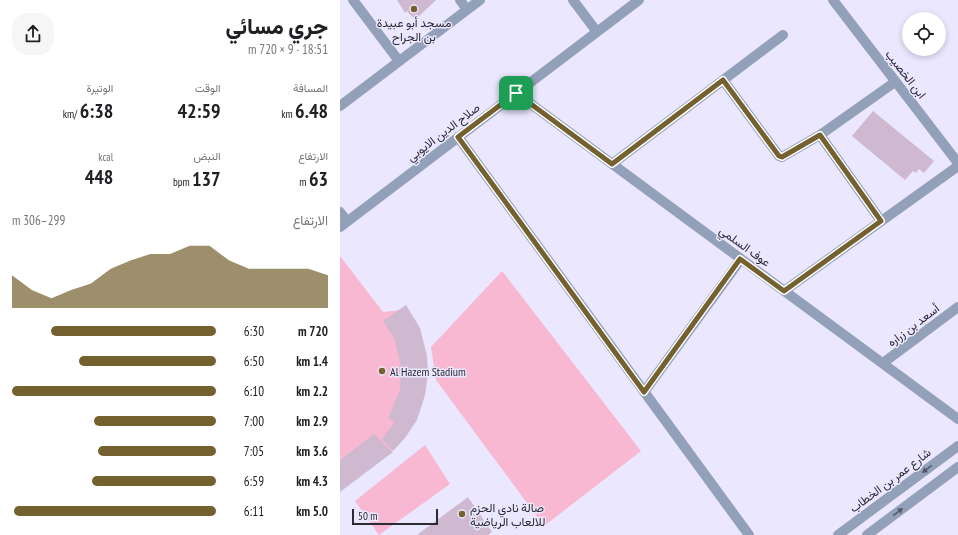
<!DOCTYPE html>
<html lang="ar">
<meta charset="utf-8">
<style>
body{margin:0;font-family:"PT Sans Narrow",Vazirmatn,sans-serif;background:#f6f6f6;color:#202124;direction:rtl;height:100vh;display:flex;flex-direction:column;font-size:15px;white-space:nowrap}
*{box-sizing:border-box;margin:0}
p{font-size:13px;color:#757577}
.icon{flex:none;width:22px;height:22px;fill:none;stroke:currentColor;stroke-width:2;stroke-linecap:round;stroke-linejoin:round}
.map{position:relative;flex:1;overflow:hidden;direction:ltr}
.details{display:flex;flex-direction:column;background:#fff;width:340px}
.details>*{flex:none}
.tools{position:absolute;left:562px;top:12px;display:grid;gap:8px}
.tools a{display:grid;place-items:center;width:44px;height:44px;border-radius:50%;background:#fff;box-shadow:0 2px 6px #0003;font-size:20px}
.scale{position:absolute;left:12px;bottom:10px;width:86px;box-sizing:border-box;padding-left:4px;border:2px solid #2c2a35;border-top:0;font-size:11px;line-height:14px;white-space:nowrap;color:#2c2a35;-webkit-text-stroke:3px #eae7fe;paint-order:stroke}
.pin{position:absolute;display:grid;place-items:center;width:34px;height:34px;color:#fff;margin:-17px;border-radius:8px;box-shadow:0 2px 6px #0006}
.round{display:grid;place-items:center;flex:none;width:42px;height:42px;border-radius:16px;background:#f6f6f6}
.summary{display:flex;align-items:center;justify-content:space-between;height:68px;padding:0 12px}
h1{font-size:22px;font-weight:800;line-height:30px}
.metrics{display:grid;grid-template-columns:repeat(3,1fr);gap:6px;height:68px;padding:4px 12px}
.metrics div{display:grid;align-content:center}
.metrics b{font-size:20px;font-weight:800}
.metrics small{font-size:11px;font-weight:400}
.metrics p{font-size:11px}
.chart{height:112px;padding:8px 12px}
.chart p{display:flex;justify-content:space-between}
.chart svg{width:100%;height:72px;margin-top:4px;fill:#75602f;opacity:.7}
ul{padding:0 12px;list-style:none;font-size:13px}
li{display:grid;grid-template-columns:64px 48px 1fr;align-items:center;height:30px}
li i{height:10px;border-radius:5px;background:#75602f}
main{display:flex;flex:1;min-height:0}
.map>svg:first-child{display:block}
.grass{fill:#f9b8d2}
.building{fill:#ceb9d0}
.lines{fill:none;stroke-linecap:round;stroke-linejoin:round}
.minor{stroke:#92a1b9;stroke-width:10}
.oneway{fill:#555a6a}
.route-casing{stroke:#fff;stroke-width:8}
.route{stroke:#75602f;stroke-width:5}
.poi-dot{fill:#75602f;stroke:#eae7fe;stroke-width:1.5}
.labels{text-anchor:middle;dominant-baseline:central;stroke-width:3;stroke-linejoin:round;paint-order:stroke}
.poi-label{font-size:12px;fill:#2c2a35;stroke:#eae7fe;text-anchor:start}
.street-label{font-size:12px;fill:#2c2a35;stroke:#eae7fe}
</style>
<main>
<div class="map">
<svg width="618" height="535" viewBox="0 0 618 535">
<rect width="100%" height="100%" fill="#eae7fe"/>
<path class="grass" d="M 0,256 L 43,312 L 63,310 L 63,435 L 48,454 L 0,491 Z
M 162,271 L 301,451 L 204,526 L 96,380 L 91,347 Z
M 85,445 L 110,484 L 39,535 L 15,501 Z"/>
<path class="building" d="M 57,0 L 96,0 L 75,20 L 67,11 L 65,13 Z
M 533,111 L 594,161 L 584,173 L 579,169 L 576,173 L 573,171 L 565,180 L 512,136 Z
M 66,305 L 80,328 L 87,356 L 88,374 L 85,395 L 77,420 L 65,438 L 53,451 L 42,439 L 55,422 L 48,418 L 60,390 L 61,366 L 54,338 L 43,321 Z
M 34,434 L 53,452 L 0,492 L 0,460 Z
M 128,497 L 152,532 L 148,535 L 77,535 Z"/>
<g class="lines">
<path class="minor" d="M 13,0 L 59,61
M 120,0 L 127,10
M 233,0 L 257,32
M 493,0 L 618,163
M 383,80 L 439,156 L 442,157 L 480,135
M 176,93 L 618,419
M 0,106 L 140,0
M 118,137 L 409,535
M 272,164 L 443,35
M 0,212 L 7,221
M 541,221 L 480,135 L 555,82
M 0,227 L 299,0
M 444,291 L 618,166
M 543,363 L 618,307
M 304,392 L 401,259
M 498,535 L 618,446
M 527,535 L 618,467"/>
</g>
<defs><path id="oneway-solid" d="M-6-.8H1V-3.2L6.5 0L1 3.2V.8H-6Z"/></defs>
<g class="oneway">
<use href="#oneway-solid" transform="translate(587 469) rotate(143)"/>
<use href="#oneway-solid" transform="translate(558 512) rotate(-37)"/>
</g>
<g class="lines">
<defs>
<path id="route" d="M 383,80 L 439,156 L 442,157 L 480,135 L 541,221 L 444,291 L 400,259 L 304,392 L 118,137 L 176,93 L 272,164 Z"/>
</defs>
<use href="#route" class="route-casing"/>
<use href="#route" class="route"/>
</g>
<g class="poi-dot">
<circle cx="74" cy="9" r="4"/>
<circle cx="42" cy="371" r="4"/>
<circle cx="122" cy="514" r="4"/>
</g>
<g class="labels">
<g class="poi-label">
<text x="74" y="22" text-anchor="middle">مسجد أبو عبيدة<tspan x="74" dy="14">بن الجراح</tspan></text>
<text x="50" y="371">Al Hazem Stadium</text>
<text x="130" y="507">صالة نادي الحزم<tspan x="130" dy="14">للالعاب الرياضية</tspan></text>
</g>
<g class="street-label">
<text transform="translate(566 74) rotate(52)">ابن الخصيب</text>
<text transform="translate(103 132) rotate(-37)">صلاح الدين الايوبي</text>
<text transform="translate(405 246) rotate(36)">عوف السلمي</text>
<text transform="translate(573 325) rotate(-37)">أسعد بن زراره</text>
<text transform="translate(550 480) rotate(-37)">شارع عمر بن الخطاب</text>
</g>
</g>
</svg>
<div class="tools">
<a><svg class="icon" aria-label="locate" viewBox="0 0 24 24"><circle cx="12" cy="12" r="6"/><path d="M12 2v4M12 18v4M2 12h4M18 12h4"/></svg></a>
</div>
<div class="scale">50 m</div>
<div class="pin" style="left:176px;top:93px;background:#1e9e55"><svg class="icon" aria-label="arrive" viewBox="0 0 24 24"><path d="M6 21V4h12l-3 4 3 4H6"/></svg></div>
</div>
<section class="details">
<div class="summary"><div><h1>جري مسائي</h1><p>18:51 · 9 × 720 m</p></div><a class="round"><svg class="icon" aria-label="share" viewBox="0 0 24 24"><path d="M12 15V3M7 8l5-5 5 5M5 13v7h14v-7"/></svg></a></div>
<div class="metrics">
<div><p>المسافة</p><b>6.48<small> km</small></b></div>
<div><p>الوقت</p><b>42:59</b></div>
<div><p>الوتيرة</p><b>6:38<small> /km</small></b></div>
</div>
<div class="metrics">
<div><p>الارتفاع</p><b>63<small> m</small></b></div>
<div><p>النبض</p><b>137<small> bpm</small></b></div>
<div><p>kcal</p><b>448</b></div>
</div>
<div class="chart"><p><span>الارتفاع</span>299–306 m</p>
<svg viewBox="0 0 160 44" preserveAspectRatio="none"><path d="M0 44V24L10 33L20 38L30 33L40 29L50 20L60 15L70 11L80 11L90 6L100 6L110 15L120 20L130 20L140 20L150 20L160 24V44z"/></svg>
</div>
<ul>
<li><b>720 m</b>6:30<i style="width:81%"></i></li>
<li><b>1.4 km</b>6:50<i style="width:67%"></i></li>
<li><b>2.2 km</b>6:10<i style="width:100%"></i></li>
<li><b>2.9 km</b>7:00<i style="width:60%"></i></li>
<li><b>3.6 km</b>7:05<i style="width:58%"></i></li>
<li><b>4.3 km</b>6:59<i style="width:61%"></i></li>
<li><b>5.0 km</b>6:11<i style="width:99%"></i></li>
</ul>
</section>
</main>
